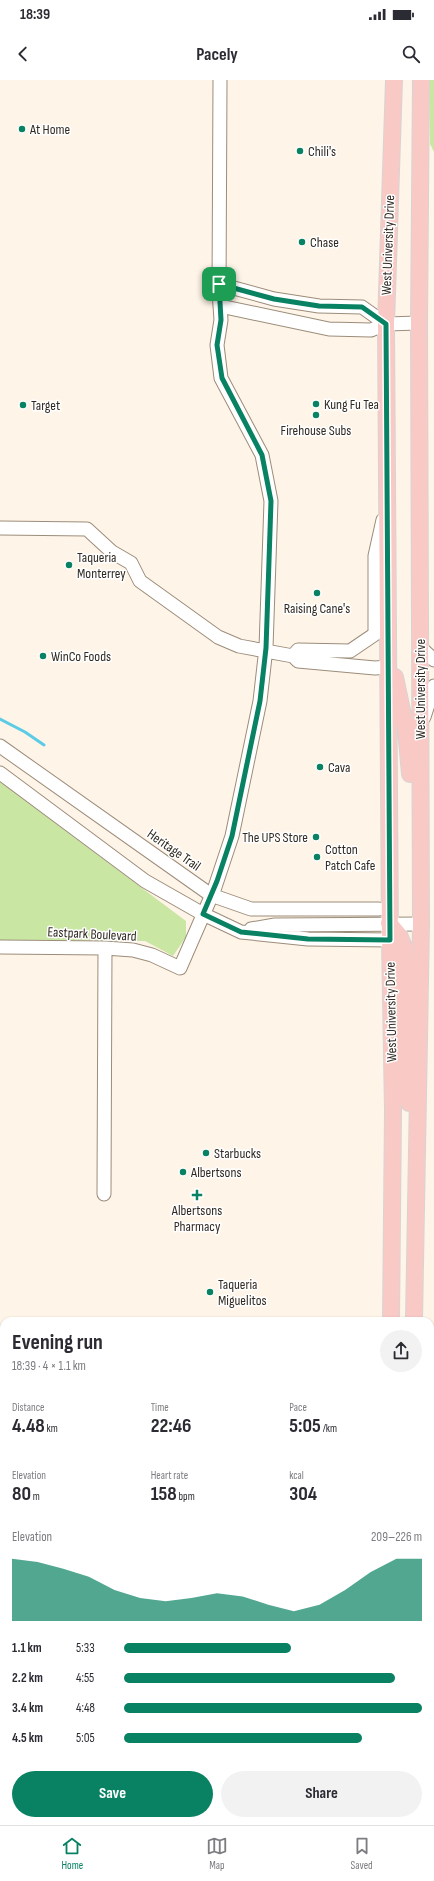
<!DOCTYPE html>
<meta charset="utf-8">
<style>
body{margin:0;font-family:"Sofia Sans Condensed",sans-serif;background:#f2f2f3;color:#2b2b33;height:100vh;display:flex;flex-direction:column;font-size:15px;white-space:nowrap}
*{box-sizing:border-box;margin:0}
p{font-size:13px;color:#7c7c81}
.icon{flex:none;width:22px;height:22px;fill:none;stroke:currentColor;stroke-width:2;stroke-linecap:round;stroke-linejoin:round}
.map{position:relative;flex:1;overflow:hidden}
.details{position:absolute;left:0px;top:1237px;width:434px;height:508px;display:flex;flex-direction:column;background:#fff;border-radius:12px 12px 0 0;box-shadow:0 1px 3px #0004}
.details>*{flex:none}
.pin{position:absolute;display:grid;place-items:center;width:34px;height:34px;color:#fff;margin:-17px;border-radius:8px;box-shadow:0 2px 6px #0006}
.round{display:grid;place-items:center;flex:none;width:42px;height:42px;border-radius:21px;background:#f2f2f3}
.overview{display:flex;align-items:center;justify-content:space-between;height:68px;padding:0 12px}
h1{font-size:22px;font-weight:700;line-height:30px}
.metrics{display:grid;grid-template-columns:repeat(3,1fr);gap:6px;height:68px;padding:4px 12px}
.metrics div{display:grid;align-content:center}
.metrics b{font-size:20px;font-weight:700}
.metrics small{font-size:11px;font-weight:400}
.metrics p{font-size:11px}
.chart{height:112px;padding:8px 12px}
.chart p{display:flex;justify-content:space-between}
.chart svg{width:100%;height:72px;margin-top:4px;fill:#088262;opacity:.7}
.primary-button{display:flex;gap:8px;margin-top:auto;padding:8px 12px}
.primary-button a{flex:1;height:46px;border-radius:24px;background:#088262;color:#fff;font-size:16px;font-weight:700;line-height:46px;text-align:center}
.primary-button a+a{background:#f2f2f3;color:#2b2b33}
ul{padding:0 12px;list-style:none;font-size:13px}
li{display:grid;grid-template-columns:64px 48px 1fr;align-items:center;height:30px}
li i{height:10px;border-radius:5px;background:#088262}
.status{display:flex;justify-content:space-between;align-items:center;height:28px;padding:0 20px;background:#fff;direction:ltr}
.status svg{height:11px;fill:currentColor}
header{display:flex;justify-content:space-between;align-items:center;height:52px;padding:0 12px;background:#fff;font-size:18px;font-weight:700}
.dock{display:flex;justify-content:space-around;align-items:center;height:56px;border-top:1px solid #e1e1e2;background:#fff;font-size:11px;color:#7c7c81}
.dock a{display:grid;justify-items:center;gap:2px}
.dock .on{color:#088262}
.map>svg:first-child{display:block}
.green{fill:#cae6a3}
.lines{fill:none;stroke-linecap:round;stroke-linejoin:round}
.stream{stroke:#5ccce6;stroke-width:3}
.minor-casing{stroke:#9c8d7a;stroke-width:15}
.major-casing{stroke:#d6d4d3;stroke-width:18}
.minor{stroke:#fff;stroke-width:13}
.major{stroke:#f9cac5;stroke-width:16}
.route-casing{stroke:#fff;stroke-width:8}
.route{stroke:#088262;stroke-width:5}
.poi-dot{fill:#088262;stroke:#fff;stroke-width:1.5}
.labels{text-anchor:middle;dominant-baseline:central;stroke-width:3;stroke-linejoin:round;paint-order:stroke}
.poi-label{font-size:14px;fill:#312a23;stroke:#fff;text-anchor:start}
.street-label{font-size:14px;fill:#312a23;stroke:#fff}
</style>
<div class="status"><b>18:39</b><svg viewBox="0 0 49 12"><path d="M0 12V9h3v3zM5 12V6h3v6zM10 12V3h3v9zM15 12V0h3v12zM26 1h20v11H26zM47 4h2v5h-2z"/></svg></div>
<header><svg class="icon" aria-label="back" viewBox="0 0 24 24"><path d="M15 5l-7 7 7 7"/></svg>Pacely<svg class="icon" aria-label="search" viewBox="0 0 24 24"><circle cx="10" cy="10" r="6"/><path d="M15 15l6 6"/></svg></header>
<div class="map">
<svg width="434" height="1745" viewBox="0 0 434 1745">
<rect width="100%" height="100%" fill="#fff4e8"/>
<path class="green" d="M 429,0 L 434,0 L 434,72 L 430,64 Z
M 0,702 L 186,841 L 186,857 L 173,876 L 145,861 L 0,860 Z"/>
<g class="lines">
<path class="stream" d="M 0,639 L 25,652 L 44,665
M 424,1741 L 424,1745"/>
<defs>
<path id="minor" d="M 219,204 L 274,219 L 319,226 L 362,227 L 386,244
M 220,226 L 329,249 L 371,250 L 386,244 L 419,243
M 0,448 L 87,449 L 112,472 L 131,483 L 140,501 L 218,557 L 239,566 L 293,576 L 298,581 L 375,588 L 388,587
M 420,567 L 434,580
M 293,576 L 298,570 L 350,571 L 375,554 L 375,476 L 383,440
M 424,637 L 434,606
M 0,666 L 211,815 L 251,829 L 379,829
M 0,693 L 145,801 L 203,834 L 241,852 L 308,859 L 390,860
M 251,849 L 275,845 L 421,844
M 0,867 L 105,868 L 133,870 L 152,875 L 180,888 L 214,810 L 232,756 L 260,621 L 266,568 L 271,421 L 262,375 L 221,298 L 217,265 L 221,240 L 219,212 L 220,0
M 104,1114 L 105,868
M 0,1496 L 4,1496
M 0,1646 L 4,1646
M 154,1745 L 154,1741"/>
<path id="major" d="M 395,597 L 406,649 L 410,694
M 389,843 L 399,855 L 404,867 L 407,1001 L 409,1023
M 391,1241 L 393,1031 L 390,860 L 386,244 L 394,0
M 414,1241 L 421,844 L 419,243 L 421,0
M 0,1344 L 4,1344
M 430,1348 L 434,1348
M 387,1745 L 387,1741
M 407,1745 L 408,1741"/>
</defs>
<use href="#minor" class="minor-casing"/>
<use href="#major" class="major-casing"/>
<use href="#minor" class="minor"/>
<use href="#major" class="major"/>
</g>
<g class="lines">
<defs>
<path id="route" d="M 219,204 L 274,219 L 319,226 L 362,227 L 386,244 L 390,860 L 308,859 L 241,852 L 203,834 L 217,801 L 232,756 L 260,621 L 266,568 L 269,481 L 271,421 L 262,375 L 222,298 L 217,265 L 221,240 Z"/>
</defs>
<use href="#route" class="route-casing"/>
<use href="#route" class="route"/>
</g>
<g class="poi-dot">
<circle cx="22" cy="49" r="4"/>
<circle cx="300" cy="71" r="4"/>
<circle cx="302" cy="162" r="4"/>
<circle cx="316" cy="324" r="4"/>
<circle cx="23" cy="325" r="4"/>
<circle cx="316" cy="335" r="4"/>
<circle cx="69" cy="485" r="4"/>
<circle cx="317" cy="513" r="4"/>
<circle cx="43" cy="576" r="4"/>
<circle cx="320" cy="687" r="4"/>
<circle cx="316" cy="757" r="4"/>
<circle cx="317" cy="777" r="4"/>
<circle cx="206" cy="1073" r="4"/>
<circle cx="183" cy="1092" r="4"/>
<path d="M195 1109h4v4h4v4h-4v4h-4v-4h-4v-4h4z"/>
<circle cx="210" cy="1212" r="4"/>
</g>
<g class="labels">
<g class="poi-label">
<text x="30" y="49">At Home</text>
<text x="308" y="71">Chili's</text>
<text x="310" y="162">Chase</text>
<text x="324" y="324">Kung Fu Tea</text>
<text x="31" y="325">Target</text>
<text x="316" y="350" text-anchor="middle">Firehouse Subs</text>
<text x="77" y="477">Taqueria<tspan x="77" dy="16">Monterrey</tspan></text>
<text x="317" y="528" text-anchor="middle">Raising Cane's</text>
<text x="51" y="576">WinCo Foods</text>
<text x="328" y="687">Cava</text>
<text x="308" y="757" text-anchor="end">The UPS Store</text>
<text x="325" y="769">Cotton<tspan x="325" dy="16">Patch Cafe</tspan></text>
<text x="214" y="1073">Starbucks</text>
<text x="191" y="1092">Albertsons</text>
<text x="197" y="1130" text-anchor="middle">Albertsons<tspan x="197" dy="16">Pharmacy</tspan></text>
<text x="218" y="1204">Taqueria<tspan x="218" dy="16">Miguelitos</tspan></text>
</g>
<g class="street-label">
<text transform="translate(388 165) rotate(-88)">West University Drive</text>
<text transform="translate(420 609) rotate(-90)">West University Drive</text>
<text transform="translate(174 770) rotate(35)">Heritage Trail</text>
<text transform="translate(92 854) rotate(3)">Eastpark Boulevard</text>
<text transform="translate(391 932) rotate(-91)">West University Drive</text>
</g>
</g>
</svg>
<div class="pin" style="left:219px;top:204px;background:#1e9e55"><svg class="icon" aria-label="arrive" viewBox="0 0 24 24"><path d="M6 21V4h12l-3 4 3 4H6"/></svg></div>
<section class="details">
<div class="overview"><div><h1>Evening run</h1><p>18:39 · 4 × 1.1 km</p></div><a class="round"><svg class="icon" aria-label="share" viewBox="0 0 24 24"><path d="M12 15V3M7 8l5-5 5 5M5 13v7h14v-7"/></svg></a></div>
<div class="metrics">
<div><p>Distance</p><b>4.48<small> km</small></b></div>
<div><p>Time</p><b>22:46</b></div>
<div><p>Pace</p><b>5:05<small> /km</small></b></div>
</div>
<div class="metrics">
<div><p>Elevation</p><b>80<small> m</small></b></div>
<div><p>Heart rate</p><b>158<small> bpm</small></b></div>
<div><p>kcal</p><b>304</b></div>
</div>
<div class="chart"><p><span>Elevation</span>209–226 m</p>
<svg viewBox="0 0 160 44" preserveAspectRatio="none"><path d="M0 44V6L10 8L20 12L30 17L40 25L50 30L60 32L70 30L80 27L90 29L100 34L110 38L120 34L130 25L140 14L150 6L160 6V44z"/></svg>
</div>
<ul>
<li><b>1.1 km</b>5:33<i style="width:56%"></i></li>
<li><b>2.2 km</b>4:55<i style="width:91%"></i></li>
<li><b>3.4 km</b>4:48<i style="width:100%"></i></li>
<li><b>4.5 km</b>5:05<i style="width:80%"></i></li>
</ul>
<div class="primary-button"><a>Save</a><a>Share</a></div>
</section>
</div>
<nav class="dock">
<a class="on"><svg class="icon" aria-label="home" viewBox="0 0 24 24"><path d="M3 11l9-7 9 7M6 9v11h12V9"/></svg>Home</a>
<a><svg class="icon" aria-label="map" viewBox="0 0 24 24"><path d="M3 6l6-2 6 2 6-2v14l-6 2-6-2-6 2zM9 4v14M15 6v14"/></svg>Map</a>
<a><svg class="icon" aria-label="saved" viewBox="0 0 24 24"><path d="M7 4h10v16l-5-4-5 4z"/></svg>Saved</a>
</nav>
